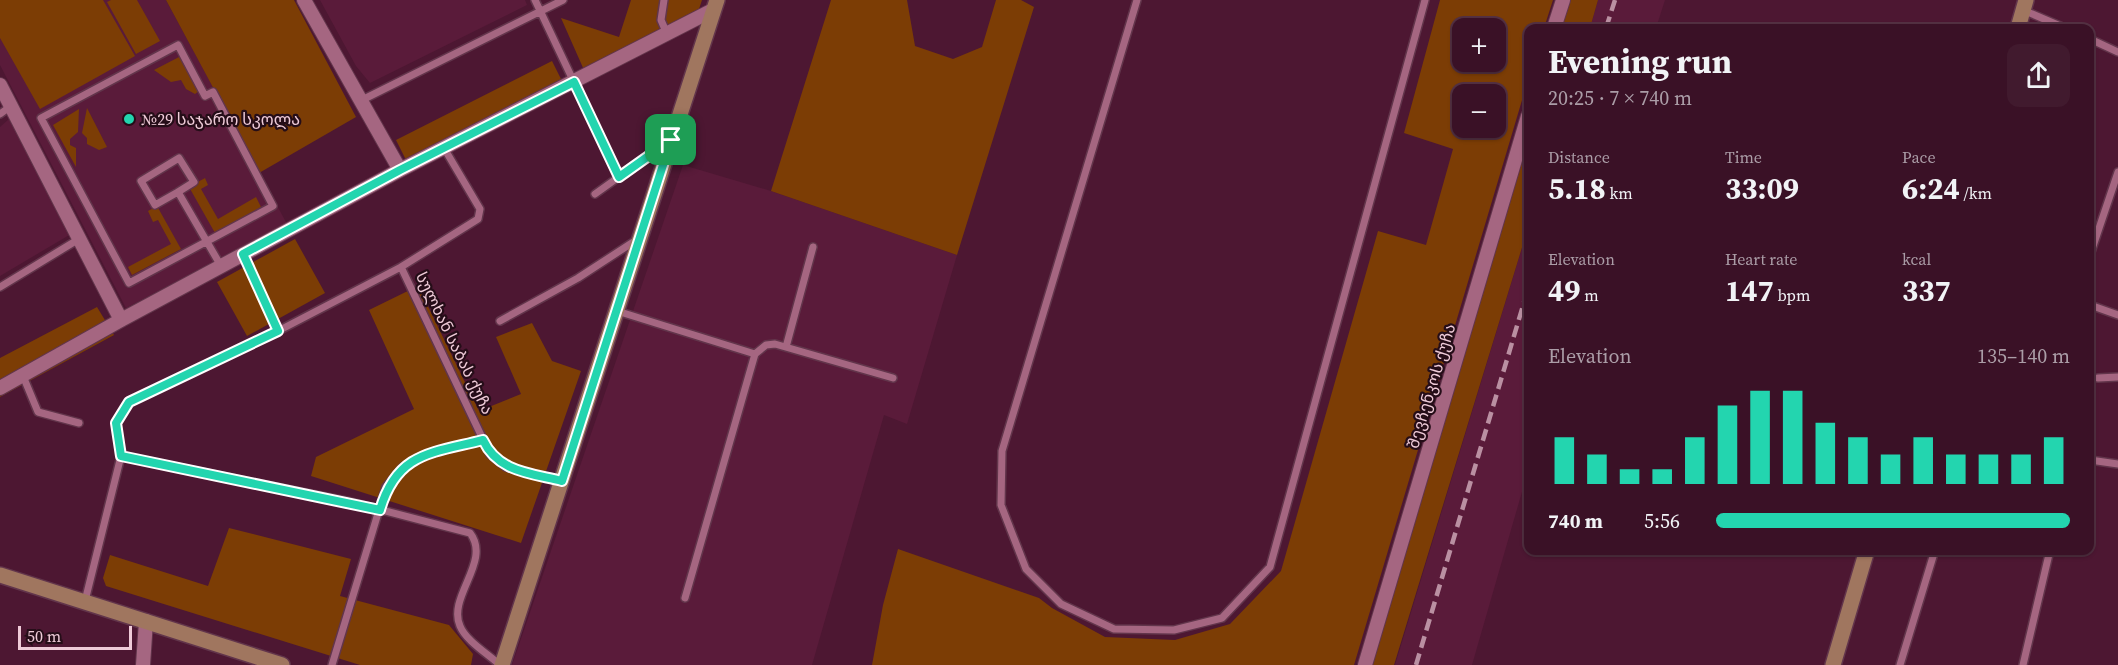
<!DOCTYPE html>
<meta charset="utf-8">
<style>
body{margin:0;font-family:"Source Serif 4","Noto Sans Georgian",serif;background:#411a2e;color:#f1f3f6;height:100vh;display:flex;flex-direction:column;font-size:22px;white-space:nowrap}
*{box-sizing:border-box;margin:0}
p{font-size:20px;color:#ab9da7}
.icon{flex:none;width:33px;height:33px;fill:none;stroke:currentColor;stroke-width:2;stroke-linecap:round;stroke-linejoin:round}
.map{position:relative;flex:1;overflow:hidden}
.drawer{position:absolute;left:1524px;top:24px;width:570px;height:531px;display:flex;flex-direction:column;background:#3a1126;border-radius:12px;box-shadow:0 2px 4px #0004,0 0 0 2px #543143}
.drawer>*{flex:none}
.tools{position:absolute;left:1452px;top:18px;display:grid;gap:12px}
.tools a{display:grid;place-items:center;width:54px;height:54px;border-radius:12px;background:#3a1126;box-shadow:0 2px 4px #0004,0 0 0 2px #543143;font-size:30px}
.scale{position:absolute;left:18px;bottom:15px;width:114px;box-sizing:border-box;padding-left:6px;border:3px solid #efcbd8;border-top:0;font-size:16px;line-height:21px;white-space:nowrap;color:#efcbd8;-webkit-text-stroke:4px #250d18;paint-order:stroke}
.pin{position:absolute;display:grid;place-items:center;width:51px;height:51px;color:#fff;margin:-26px;border-radius:12px;box-shadow:0 3px 9px #0006}
.round{display:grid;place-items:center;flex:none;width:63px;height:63px;border-radius:12px;background:#411a2e}
.summary{display:flex;align-items:center;justify-content:space-between;height:102px;padding:0 24px}
h1{font-size:33px;font-weight:700;line-height:45px}
.metrics{display:grid;grid-template-columns:repeat(3,1fr);gap:9px;height:102px;padding:6px 24px}
.metrics div{display:grid;align-content:center}
.metrics b{font-size:30px;font-weight:700}
.metrics small{font-size:16px;font-weight:400}
.metrics p{font-size:16px}
.chart{height:168px;padding:12px 24px}
.chart p{display:flex;justify-content:space-between}
.chart svg{width:100%;height:108px;margin-top:6px;stroke:#23d5af;stroke-width:6}
ul{padding:0 24px;list-style:none;font-size:20px}
li{display:grid;grid-template-columns:96px 72px 1fr;align-items:center;height:45px}
li i{height:15px;border-radius:8px;background:#23d5af}
.map>svg:first-child{display:block}
.built{fill:#5a1b3a}
.green{fill:#7c3d05;fill-rule:evenodd}
.lines{fill:none;stroke-linecap:round;stroke-linejoin:round}
.lane-casing{stroke:#62354b;stroke-width:10}
.street-casing{stroke:#62354b;stroke-width:16}
.secondary-casing{stroke:#62354b;stroke-width:18}
.lane{stroke:#a56681;stroke-width:7}
.street{stroke:#a56681;stroke-width:14}
.secondary{stroke:#a0765f;stroke-width:15}
.rail{stroke:#ba90a2;stroke-width:4.5;stroke-dasharray:12 6;stroke-linecap:butt}
.route-casing{stroke:#fff;stroke-width:12}
.route{stroke:#23d5af;stroke-width:8}
.poi-dot{fill:#23d5af;stroke:#250d18;stroke-width:2}
.labels{text-anchor:middle;dominant-baseline:central;stroke-width:4.5;stroke-linejoin:round;paint-order:stroke}
.poi-label{font-size:16px;fill:#efcbd8;stroke:#250d18;text-anchor:start}
.street-label{font-size:16px;fill:#efcbd8;stroke:#250d18}
</style>
<div class="map">
<svg width="2118" height="665" viewBox="0 0 2118 665">
<rect width="100%" height="100%" fill="#4d1732"/>
<path class="built" d="M 0,0 L 166,0 L 287,224 L 126,308 L 0,65 Z
M 320,0 L 525,0 L 527,5 L 370,83 L 356,66 Z
M 1598,0 L 1665,0 L 1656,28 L 1590,28 Z
M 9,119 L 71,234 L 0,276 L 0,127 Z
M 683,165 L 771,191 L 957,255 L 907,424 L 884,415 L 812,665 L 512,665 Z
M 1528,228 L 1528,471 L 1472,665 L 1395,665 Z"/>
<path class="green" d="M 0,0 L 103,0 L 135,56 L 40,109 L 0,38 Z
M 111,0 L 137,0 L 160,41 L 136,54 L 107,2 Z
M 166,0 L 294,0 L 356,117 L 259,173 Z
M 631,0 L 702,0 L 699,9 L 584,70 L 561,18 L 619,37 Z
M 831,0 L 907,0 L 915,46 L 953,59 L 982,47 L 996,0 L 1021,0 L 1034,7 L 957,255 L 771,191 Z
M 1440,0 L 1553,0 L 1544,28 L 1528,28 L 1528,80 L 1354,665 L 872,665 L 883,605 L 898,549 L 1039,598 L 1052,608 L 1105,637 L 1175,640 L 1230,624 L 1281,571 L 1378,231 L 1426,245 L 1453,149 L 1404,133 ZM 1462,28 L 1496,28 L 1496,62 L 1462,62 ZM 1462,94 L 1496,94 L 1496,128 L 1462,128 Z
M 1563,0 L 1598,0 L 1590,28 L 1554,28 Z
M 181,56 L 200,90 L 195,94 L 186,89 L 181,80 L 171,82 L 154,70 Z
M 552,61 L 562,81 L 406,160 L 396,140 Z
M 87,108 L 107,147 L 99,150 L 87,144 L 87,138 L 82,133 Z
M 79,109 L 78,132 L 70,139 L 70,145 L 76,148 L 76,167 L 53,125 Z
M 1528,116 L 1528,228 L 1394,665 L 1365,665 Z
M 205,178 L 208,185 L 201,189 L 218,219 L 256,197 L 261,207 L 215,233 L 189,187 Z
M 157,206 L 181,249 L 132,275 L 128,267 L 171,244 L 158,220 L 153,222 L 148,211 Z
M 295,239 L 325,293 L 247,336 L 217,282 Z
M 418,286 L 479,411 L 521,394 L 496,337 L 532,323 L 552,361 L 581,371 L 521,543 L 311,476 L 316,457 L 414,409 L 369,310 Z
M 97,307 L 114,335 L 0,397 L 0,358 Z
M 229,528 L 351,559 L 340,596 L 449,625 L 473,654 L 471,665 L 360,665 L 106,586 L 103,578 L 110,555 L 208,586 Z"/>
<g class="lines">
<defs>
<path id="lane" d="M 535,0 L 619,177
M 664,0 L 661,20 L 667,34
M 1137,0 L 1002,451 L 1001,505 L 1026,569 L 1061,604 L 1114,629 L 1174,630 L 1222,618 L 1270,567 L 1425,0
M 2023,10 L 2065,28
M 2090,39 L 2118,52
M 178,45 L 205,96 L 213,92 L 273,206 L 129,283 L 41,118 Z
M 362,100 L 563,0
M 0,114 L 11,106
M 444,148 L 480,209 L 478,219 L 401,267 L 490,454 L 506,467 L 562,481
M 178,192 L 155,205 L 141,181 L 179,158 L 194,182 L 178,192 L 221,266
M 595,194 L 669,141
M 243,254 L 278,331
M 2090,255 L 2118,172
M 401,267 L 278,331 L 129,402 L 116,423 L 121,456 L 351,502 L 470,533 C 492,561 447,597 460,626 C 466,641 488,654 500,665
M 0,287 L 79,239
M 2090,305 L 2118,315
M 617,311 L 755,354
M 500,321 L 578,278 L 638,239
M 786,347 L 813,247
M 23,376 L 38,412 L 79,423
M 2098,378 L 2118,377
M 2090,460 L 2118,464
M 685,598 L 755,354 L 766,345 L 775,344 L 893,378
M 85,601 L 121,456
M 332,665 L 386,487 L 403,467 L 426,455 L 483,440
M 1900,665 L 1935,550
M 2023,665 L 2050,550"/>
<path id="street" d="M 304,0 L 400,170
M 1554,28 L 1563,0
M 0,85 L 121,320
M 0,388 L 121,320 L 400,170 L 713,10
M 143,665 L 146,621
M 1365,665 L 1528,116"/>
<path id="secondary" d="M 2018,28 L 2026,0
M 0,575 L 282,665
M 502,665 L 717,0
M 1833,665 L 1867,550"/>
</defs>
<use href="#lane" class="lane-casing"/>
<use href="#street" class="street-casing"/>
<use href="#secondary" class="secondary-casing"/>
<use href="#lane" class="lane"/>
<use href="#street" class="street"/>
<use href="#secondary" class="secondary"/>
<path class="rail" d="M 1606,28 L 1615,0
M 1416,665 L 1528,289"/>
</g>
<g class="lines">
<defs>
<path id="route" d="M 574,82 L 619,177 L 671,140 L 562,481 C 530,473 498,472 483,440 C 432,453 397,452 380,510 L 121,456 L 116,423 L 129,402 L 278,331 L 243,254 L 400,170 Z"/>
</defs>
<use href="#route" class="route-casing"/>
<use href="#route" class="route"/>
</g>
<circle class="poi-dot" cx="129" cy="119" r="6"/>
<g class="labels">
<g class="poi-label">
<text x="141" y="119">№29 საჯარო სკოლა</text>
</g>
<g class="street-label">
<text transform="translate(455 343) rotate(64)">სულხან საბას ქუჩა</text>
<text transform="translate(1431 386) rotate(-73)">შევჩენკოს ქუჩა</text>
</g>
</g>
</svg>
<div class="tools">
<a>+</a>
<a>−</a>
</div>
<div class="scale">50 m</div>
<div class="pin" style="left:671px;top:140px;background:#1e9e55"><svg class="icon" aria-label="arrive" viewBox="0 0 24 24"><path d="M6 21V4h12l-3 4 3 4H6"/></svg></div>
<section class="drawer">
<div class="summary"><div><h1>Evening run</h1><p>20:25 · 7 × 740 m</p></div><a class="round"><svg class="icon" aria-label="share" viewBox="0 0 24 24"><path d="M12 15V3M7 8l5-5 5 5M5 13v7h14v-7"/></svg></a></div>
<div class="metrics">
<div><p>Distance</p><b>5.18<small> km</small></b></div>
<div><p>Time</p><b>33:09</b></div>
<div><p>Pace</p><b>6:24<small> /km</small></b></div>
</div>
<div class="metrics">
<div><p>Elevation</p><b>49<small> m</small></b></div>
<div><p>Heart rate</p><b>147<small> bpm</small></b></div>
<div><p>kcal</p><b>337</b></div>
</div>
<div class="chart"><p><span>Elevation</span>135–140 m</p>
<svg viewBox="0 0 160 44" preserveAspectRatio="none"><path d="M5 44V25M15 44V32M25 44V38M35 44V38M45 44V25M55 44V12M65 44V6M75 44V6M85 44V19M95 44V25M105 44V32M115 44V25M125 44V32M135 44V32M145 44V32M155 44V25"/></svg>
</div>
<ul>
<li><b>740 m</b>5:56<i style="width:100%"></i></li>
</ul>
</section>
</div>
